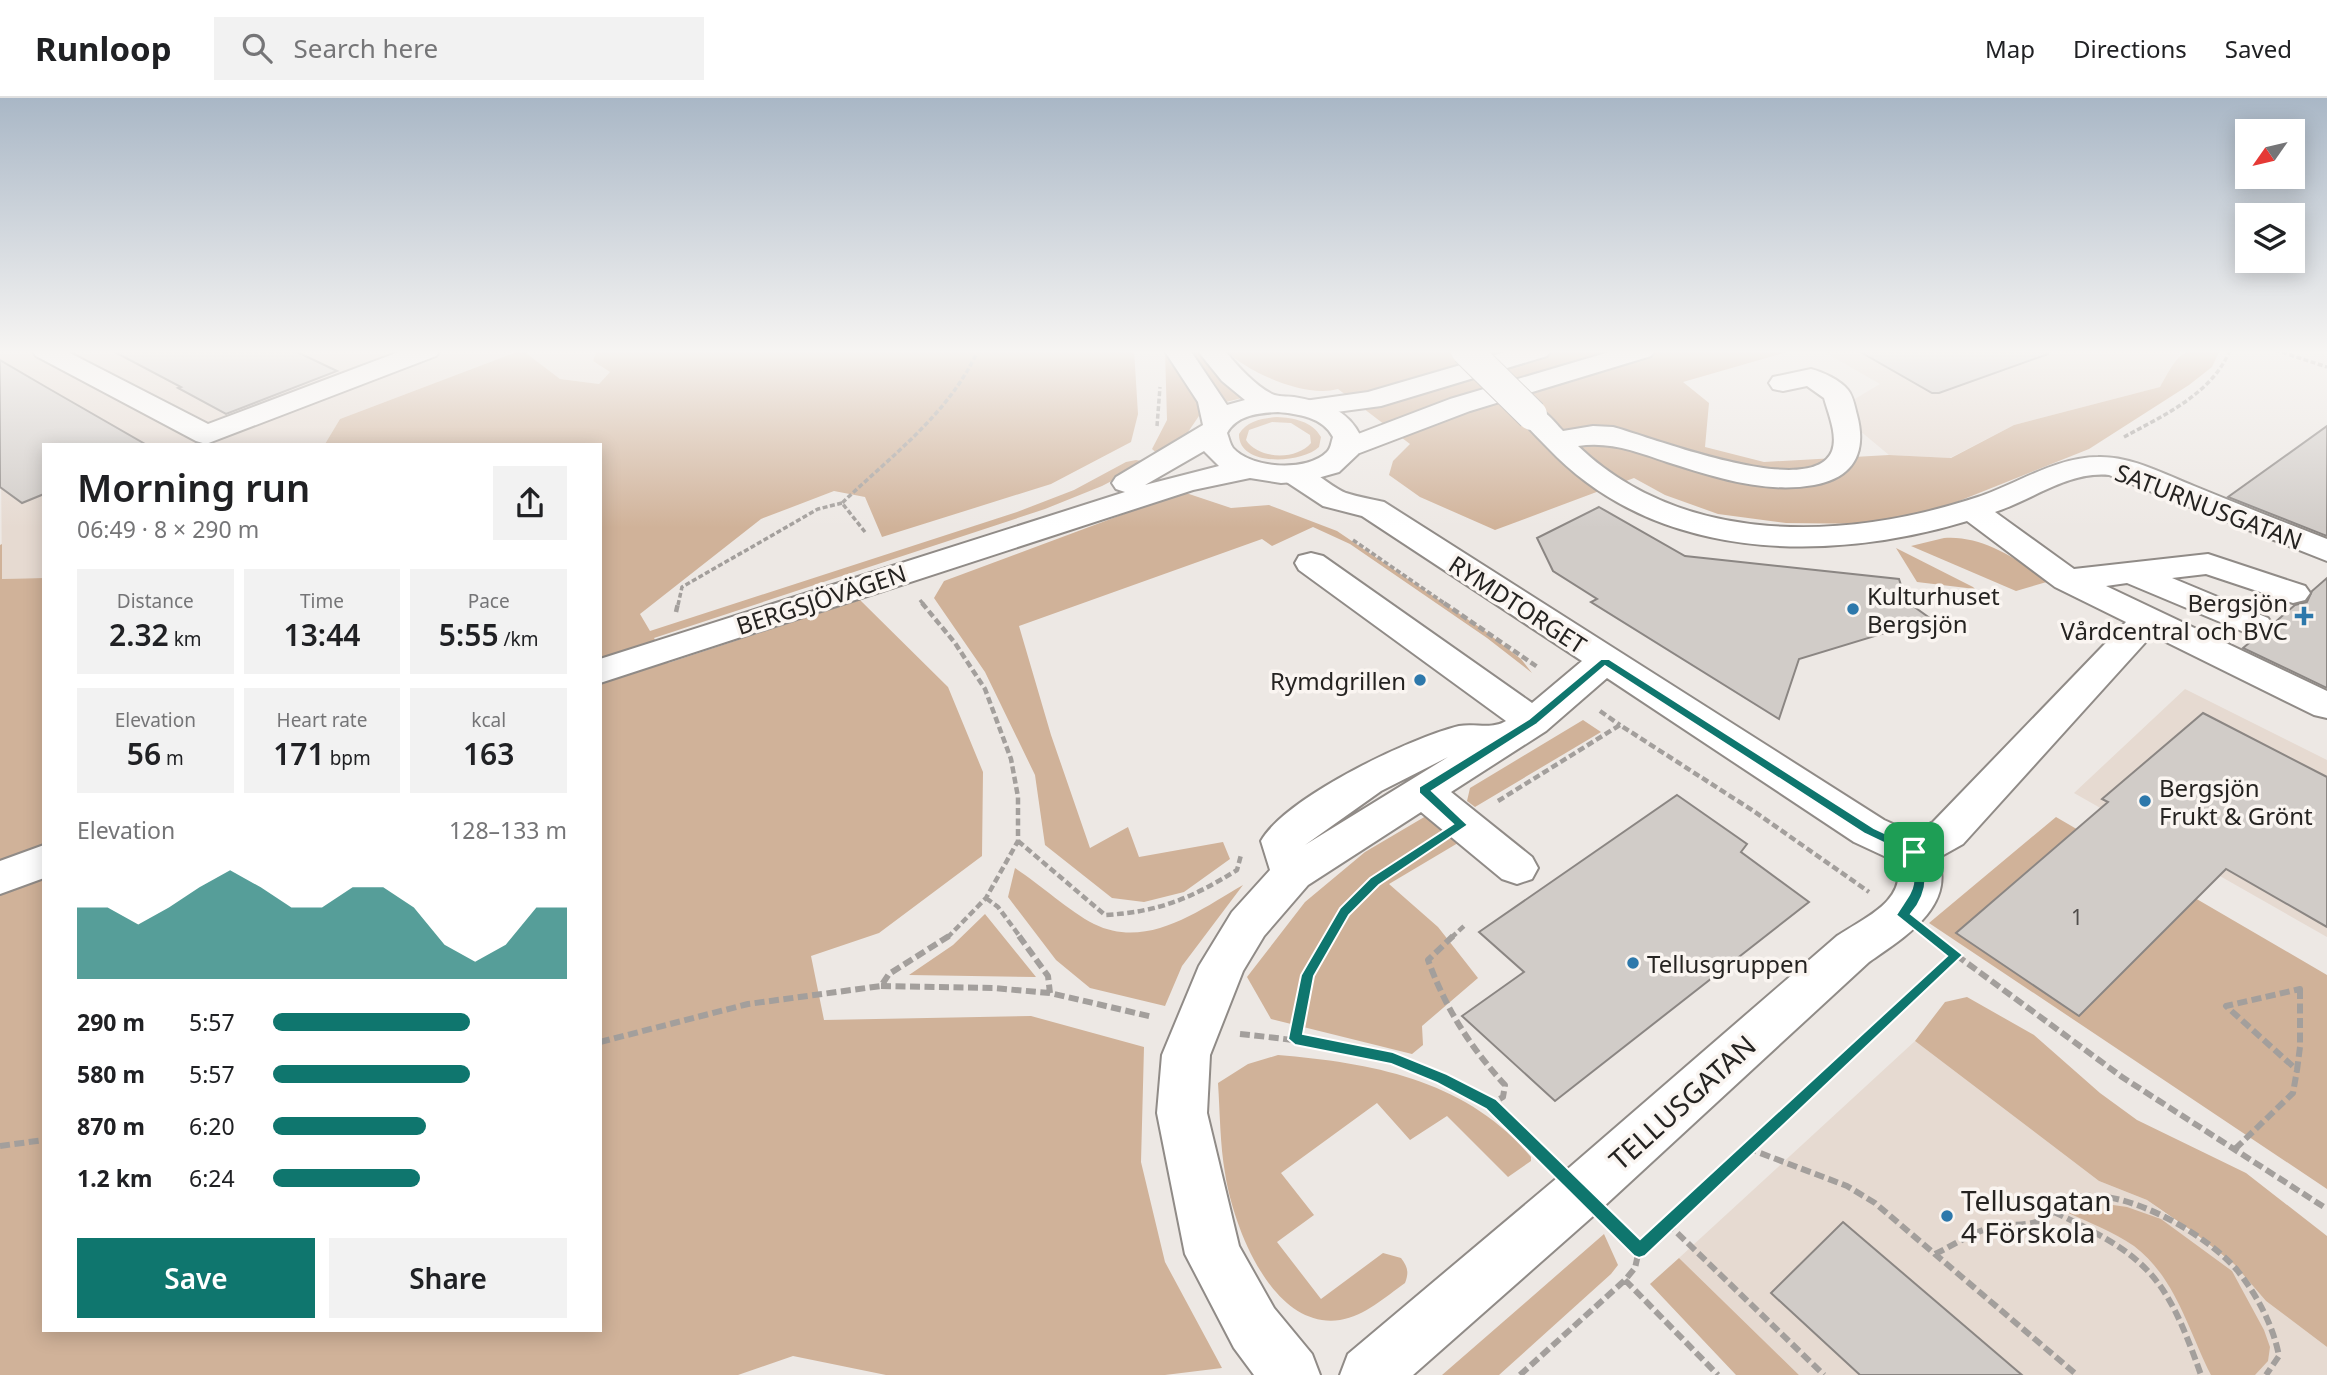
<!DOCTYPE html>
<meta charset="utf-8">
<style>
body{margin:0;font-family:"Noto Sans",sans-serif;background:#f2f2f2;color:#202124;height:100vh;display:flex;flex-direction:column;font-size:26px;white-space:nowrap}
*{box-sizing:border-box;margin:0}
p{font-size:23px;color:#757577}
.icon{flex:none;width:38px;height:38px;fill:none;stroke:currentColor;stroke-width:2;stroke-linecap:round;stroke-linejoin:round}
.map{position:relative;flex:1;overflow:hidden}
.details{position:absolute;left:42px;top:345px;width:560px;height:889px;display:flex;flex-direction:column;background:#fff;border-radius:0px;box-shadow:0 4px 18px #0003}
.details>*{flex:none}
.needle{width:46px;rotate:236deg}
.tools{position:absolute;left:2235px;top:21px;display:grid;gap:14px}
.tools a{display:grid;place-items:center;width:70px;height:70px;border-radius:0px;background:#fff;box-shadow:0 4px 18px #0003;font-size:35px}
.pin{position:absolute;display:grid;place-items:center;width:60px;height:60px;color:#fff;margin:-30px;border-radius:14px;box-shadow:0 4px 10px #0006}
.round{display:grid;place-items:center;flex:none;width:74px;height:74px;border-radius:0px;background:#f2f2f2}
.overview{display:flex;align-items:center;justify-content:space-between;height:119px;padding:0 35px}
h1{font-size:38px;font-weight:600;line-height:52px}
.stats{display:grid;grid-template-columns:repeat(3,1fr);gap:10px;height:119px;padding:7px 35px}
.stats div{display:grid;align-content:center;border-radius:0px;background:#f2f2f2;text-align:center}
.stats b{font-size:30px;font-weight:600}
.stats small{font-size:19px;font-weight:400}
.stats p{font-size:19px}
.chart{height:196px;padding:14px 35px}
.chart p{display:flex;justify-content:space-between}
.chart svg{width:100%;height:126px;margin-top:7px;fill:#0f766e;opacity:.7}
.button{display:flex;gap:14px;margin-top:auto;padding:14px 35px}
.button a{flex:1;height:80px;border-radius:0px;background:#0f766e;color:#fff;font-size:28px;font-weight:600;line-height:80px;text-align:center}
.button a+a{background:#f2f2f2;color:#202124}
ul{padding:0 35px;list-style:none;font-size:23px}
li{display:grid;grid-template-columns:112px 84px 1fr;align-items:center;height:52px}
li i{height:18px;border-radius:9px;background:#0f766e}
header{display:flex;align-items:center;gap:42px;box-sizing:border-box;height:98px;padding:0 35px;background:#fff;border-bottom:2px solid #e0e0e0}
header strong{font-size:33px}
nav{display:flex;gap:38px;margin-inline-start:auto;font-size:24px}
.search{width:490px;height:63px;background:#f2f2f2;display:flex;align-items:center;gap:18px;box-sizing:border-box;padding:0 24px;border-radius:0px;color:#757577;font-size:26px}
.map>svg:first-child{display:block}
.built{fill:#e6dad1}
.green{fill:#d0b299;fill-rule:evenodd}
.building{fill:#d1ccc8;stroke:#8b8683;stroke-width:2}
.lines{fill:none;stroke-linecap:round;stroke-linejoin:round}
.minor-casing{stroke:#908b87;stroke-width:4}
.major-casing{stroke:#908b87;stroke-width:4}
.path-far2{stroke:#a39f9c;stroke-width:3.5;stroke-dasharray:5 2.5;stroke-linecap:butt}
.path-far1{stroke:#a39f9c;stroke-width:4.5;stroke-dasharray:7 3.5;stroke-linecap:butt}
.path{stroke:#a39f9c;stroke-width:6;stroke-dasharray:10 4.5;stroke-linecap:butt}
.minor{fill:#fff;fill-rule:evenodd}
.major{fill:#fff;fill-rule:evenodd}
.minor-bridge-casing{stroke:#908b87;stroke-width:32;stroke-linecap:butt}
.minor-bridge{stroke:#fff;stroke-width:30}
.route{fill:#0f766e;stroke:#fff;stroke-width:2;fill-rule:evenodd}
.poi-dot{fill:#2d78ab;stroke:#faf5f1;stroke-width:2.5}
.labels{text-anchor:middle;dominant-baseline:central;stroke-width:7;stroke-linejoin:round;paint-order:stroke}
.number-label{font-size:21px;fill:#504d4b}
.street-label{font-size:24px;fill:#252321;stroke:#faf5f1}
.poi-label{font-size:24px;fill:#252321;stroke:#faf5f1;text-anchor:start}
.near-street-label{font-size:28px;fill:#252321;stroke:#faf5f1}
.near-poi-label{font-size:28px;fill:#252321;stroke:#faf5f1;text-anchor:start}
</style>
<header>
<strong>Runloop</strong>
<div class="search"><svg class="icon" aria-label="search" viewBox="0 0 24 24"><circle cx="10" cy="10" r="6"/><path d="M15 15l6 6"/></svg>Search here</div>
<nav><a>Map</a><a>Directions</a><a>Saved</a></nav>
</header>
<div class="map">
<svg width="2327" height="1277" viewBox="0 0 2327 1277">
<rect width="100%" height="100%" fill="#ede8e4"/>
<path class="built" d="M 0,252 L 597,252 L 593,263 L 610,274 L 599,286 L 560,281 L 522,252 L 340,321 L 325,346 L 44,346 L 44,480 L 2,481 Z
M 1821,252 L 2189,252 L 2179,256 L 2160,289 L 2014,327 L 1950,360 L 1889,357 L 1859,332 L 1853,302 L 1880,286 Z
M 2185,591 L 2327,662 L 2327,839 L 2074,695 Z
M 1915,943 L 2099,1083 L 2147,1102 L 2234,1166 L 2266,1203 L 2327,1249 L 2327,1277 L 1799,1277 L 1679,1160 Z"/>
<path class="green" d="M 522,252 L 560,281 L 599,286 L 610,274 L 593,263 L 597,252 L 1134,252 L 1138,316 L 1131,344 L 1051,386 L 882,439 L 865,399 L 834,393 L 761,421 L 640,516 L 650,533 L 1017,414 L 1074,392 L 1126,364 L 1136,362 L 1148,364 L 1102,388 L 1045,411 L 654,540 L 668,565 L 860,502 L 948,589 L 983,674 L 982,758 L 879,835 L 811,858 L 824,922 L 1031,918 L 1144,949 L 1141,1064 L 1165,1164 L 1222,1270 L 1165,1277 L 886,1277 L 793,1258 L 738,1277 L 0,1277 L 0,447 L 2,446 L 2,481 L 44,480 L 44,1232 L 600,1232 L 600,346 L 325,346 L 340,321 Z
M 1165,252 L 1168,252 L 1199,299 L 1203,312 L 1184,340 L 1159,357 L 1152,351 L 1167,322 Z
M 1188,252 L 1199,252 L 1214,273 L 1246,299 L 1226,304 L 1194,267 Z
M 1225,252 L 1794,252 L 1683,284 L 1709,305 L 1705,349 L 1764,364 L 1889,357 L 1951,360 L 2014,327 L 2160,289 C 2181,253 2177,252 2220,252 L 2212,269 L 2189,287 L 2089,351 L 1949,407 L 1875,426 L 1786,425 L 1718,416 L 1665,397 L 1634,380 L 1495,432 L 1420,399 L 1389,377 L 1393,363 L 1410,346 L 1338,291 C 1305,300 1249,275 1225,252 Z
M 1277,319 C 1294,320 1312,323 1321,339 L 1319,349 C 1301,366 1238,369 1239,336 C 1247,323 1262,320 1277,319 ZM 1272,324 L 1291,325 L 1310,337 L 1311,345 C 1296,363 1258,361 1246,342 L 1249,332 Z
M 1183,394 L 1231,410 L 1269,407 L 1337,433 L 1485,533 L 1521,561 L 1532,575 L 1487,540 L 1350,446 L 1313,429 L 1272,448 L 1262,441 L 1019,528 L 1051,637 L 1090,750 L 1128,729 L 1139,759 L 1223,744 L 1230,761 L 1184,794 L 1144,804 L 1112,800 L 1045,747 L 1035,677 L 985,574 L 934,500 L 944,483 Z
M 1944,440 C 1984,437 2018,463 2050,483 L 2016,493 L 1911,448 Z
M 1896,450 L 1973,489 L 1975,491 L 1917,484 Z
M 1583,622 L 1601,634 L 1475,709 L 1467,703 L 1470,690 Z
M 1426,718 L 1463,742 L 1389,786 L 1438,829 L 1478,880 L 1422,928 L 1423,947 L 1412,956 L 1271,921 L 1247,879 L 1305,804 L 1365,754 Z
M 2056,719 L 2327,877 L 2327,1091 L 1929,825 Z
M 1015,770 C 1040,786 1069,813 1094,826 C 1147,852 1198,813 1243,787 L 1182,868 L 1165,908 L 1090,890 L 1056,862 L 1008,799 Z
M 985,816 L 1036,879 L 909,877 L 953,847 Z
M 1967,899 L 2034,937 L 2100,995 L 2137,1022 L 2246,1075 L 2327,1138 L 2327,1249 L 2266,1203 L 2234,1166 L 2192,1133 L 2147,1102 L 2099,1083 L 1915,943 L 1945,904 Z
M 1278,957 C 1373,965 1467,982 1531,1059 L 1531,1063 L 1508,1079 L 1447,1018 L 1410,1042 L 1377,1005 L 1281,1075 L 1314,1117 L 1277,1144 L 1321,1201 L 1383,1155 L 1401,1160 C 1408,1169 1409,1175 1405,1185 C 1385,1199 1365,1218 1340,1222 C 1272,1232 1233,1128 1225,1075 C 1220,1046 1220,1015 1218,985 L 1248,966 Z
M 2085,1103 L 2127,1109 L 2161,1121 L 2232,1173 L 2264,1232 L 2270,1249 L 2268,1263 L 2255,1277 L 2211,1277 C 2188,1232 2176,1180 2134,1148 C 2114,1134 2088,1124 2066,1114 Z
M 1604,1136 L 1618,1167 L 1611,1176 L 1499,1277 L 1442,1277 Z
M 1679,1160 L 1799,1277 L 1736,1277 L 1650,1186 Z"/>
<path class="building" d="M 111,252 L 293,252 L 337,273 L 226,316 L 178,290 L 181,289 Z
M 1857,252 L 2047,252 L 2048,256 L 1939,295 L 1932,295 Z
M 0,262 L 46,289 L 145,346 L 44,346 L 44,396 L 22,405 L 0,389 Z
M 2327,328 L 2327,438 L 2228,399 Z
M 1599,409 L 1685,458 L 1899,481 L 1906,503 L 1931,521 L 1799,561 L 1779,621 L 1591,504 L 1597,501 L 1553,473 L 1537,440 Z
M 2327,480 L 2327,590 L 2243,550 L 2254,541 L 2270,537 L 2275,529 L 2274,525 L 2295,507 L 2307,504 L 2312,493 Z
M 2203,615 L 2327,679 L 2327,829 L 2226,771 L 2079,918 L 1956,835 L 2108,704 L 2102,701 Z
M 1677,697 L 1747,746 L 1741,754 L 1809,804 L 1555,1003 L 1462,918 L 1524,874 L 1479,834 Z
M 1843,1124 L 2022,1277 L 1860,1277 L 1771,1195 Z"/>
<g class="lines">
<defs>
<path id="minor" d="M 32,252 L 64,252 L 208,326 L 404,252 L 440,252 L 436,258 L 206,346 L 196,343 L 36,258 Z
M 1512,252 L 1551,252 L 1547,258 L 1381,308 L 1307,318 L 1297,316 L 1293,310 L 1297,304 L 1368,294 Z
M 1616,252 L 1655,252 L 1651,258 L 1470,313 L 1357,356 L 1347,359 L 1337,356 L 1332,350 L 1337,344 L 1450,301 Z
M 1811,271 C 1823,274 1840,282 1848,292 C 1853,298 1855,309 1857,317 C 1867,354 1854,380 1814,387 C 1765,396 1714,379 1667,364 C 1637,354 1610,343 1578,348 C 1685,450 1848,442 1978,399 C 2017,386 2056,359 2098,359 C 2131,358 2164,376 2194,388 C 2238,406 2283,424 2327,441 L 2327,463 L 2109,377 C 2069,373 2032,402 1995,414 L 2074,471 L 2208,456 L 2305,488 L 2310,495 L 2305,502 L 2293,505 L 2206,476 L 2172,480 L 2268,520 L 2273,528 L 2268,536 L 2256,539 L 2127,485 L 2106,488 L 2327,593 L 2327,620 L 2314,617 L 2152,537 L 1963,746 L 1938,760 C 1956,809 1903,840 1869,864 L 1601,1111 L 1413,1277 L 1340,1277 L 1348,1256 L 1563,1075 L 1837,838 C 1864,820 1908,803 1897,764 L 1854,744 L 1607,580 L 1546,633 L 1451,694 L 1532,759 L 1538,770 L 1532,781 L 1517,786 L 1502,781 L 1421,714 L 1308,787 L 1264,838 L 1243,873 L 1210,957 L 1207,1015 L 1239,1148 L 1274,1210 L 1312,1256 L 1320,1277 L 1254,1277 L 1234,1250 L 1185,1156 L 1157,1015 L 1162,957 L 1199,868 L 1232,814 L 1270,772 L 1261,743 C 1286,699 1410,640 1459,628 C 1476,625 1491,632 1506,623 L 1299,472 L 1295,465 L 1299,458 L 1311,455 L 1323,458 L 1532,605 L 1582,563 L 1362,418 L 1323,408 L 1282,381 L 1278,375 L 1282,369 C 1309,362 1324,386 1346,395 C 1358,399 1372,401 1384,404 L 1884,722 L 1913,735 L 1933,724 L 2126,524 L 2055,489 L 1967,423 C 1825,466 1654,463 1547,349 C 1537,338 1526,329 1518,317 L 1522,311 C 1542,306 1550,319 1563,333 L 1593,328 L 1613,329 C 1651,339 1812,403 1832,353 C 1838,337 1828,315 1824,300 L 1807,288 L 1783,293 L 1773,291 L 1769,285 L 1773,279 ZM 1448,659 L 1305,747 L 1381,693 Z"/>
<path id="major" d="M 1164,252 L 1190,252 L 1227,307 L 1245,302 L 1222,283 L 1197,252 L 1224,252 C 1237,267 1254,287 1272,296 C 1278,299 1287,298 1294,299 C 1323,304 1348,311 1361,339 L 1358,356 L 1339,374 L 1307,383 L 1281,385 L 1250,380 L 1193,392 L 600,585 L 600,561 L 1125,394 L 1116,391 L 1112,385 L 1116,379 L 1203,327 L 1198,304 ZM 1278,314 C 1298,316 1323,319 1333,339 C 1331,345 1331,350 1327,354 C 1307,374 1252,371 1233,350 C 1230,346 1229,340 1227,335 C 1237,317 1259,315 1278,314 ZM 1204,353 L 1219,368 L 1145,387 Z
M 44,747 L 44,780 L 0,796 L 0,763 Z"/>
</defs>
<use href="#minor" class="minor-casing"/>
<use href="#major" class="major-casing"/>
<path class="path-far2" d="M 2275,252 L 2327,269
M 1157,328 L 1160,289
M 2124,339 C 2164,317 2212,296 2230,252
M 865,434 L 842,405 C 891,358 950,315 978,252
M 1353,442 L 1447,507
M 920,502 L 924,507
M 678,507 L 682,489 L 818,411 L 842,405"/>
<path class="path-far1" d="M 922,505 L 955,545 L 985,591 L 1011,661 L 1018,699 L 1018,743 L 986,800 L 947,840
M 1444,505 L 1539,570
M 676,514 L 678,505
M 1600,613 L 1620,627
M 1498,703 L 1620,627 L 1755,714 L 1869,794
M 1018,743 L 1105,817 C 1159,814 1192,800 1237,772 L 1241,757
M 986,800 L 998,809 L 1021,840
M 1329,840 C 1356,793 1384,777 1429,748
M 1451,840 L 1464,828"/>
<path class="path" d="M 1019,838 L 1048,878 L 1050,895
M 1453,838 L 1428,862 C 1446,911 1470,949 1505,987 L 1503,999 L 1491,1006
M 1933,840 L 2122,979 L 2327,1111
M 881,888 L 993,890 L 1050,895 L 1153,919
M 2300,891 L 2300,949 L 2297,972 L 2226,908 Z
M 1240,936 C 1326,945 1422,957 1494,1008 C 1514,1023 1530,1043 1548,1060
M 1295,941 L 1307,877 L 1330,838
M 600,944 L 748,906 L 881,888 L 889,876 L 949,838
M 0,1048 L 44,1042
M 1747,1050 L 1847,1088 L 1875,1105 L 2077,1277
M 2235,1051 L 2293,995 L 2297,972
M 2054,1114 C 2149,1159 2166,1178 2201,1277
M 1667,1125 L 1824,1277
M 1616,1128 L 1639,1152
M 1935,1156 C 1954,1147 1973,1134 1993,1129 C 2009,1125 2026,1129 2041,1122 C 2054,1117 2062,1102 2076,1099 C 2125,1089 2206,1136 2237,1172 C 2257,1197 2273,1227 2279,1258 L 2266,1277
M 1625,1182 L 1718,1277
M 1520,1277 L 1625,1182 L 1635,1170 L 1639,1152 L 1667,1125 L 1956,857"/>
<use href="#minor" class="minor"/>
<use href="#major" class="major"/>
<defs>
<path id="minor-bridge" d="M 1466,252 L 1532,317"/>
</defs>
<use href="#minor-bridge" class="minor-bridge-casing"/>
<use href="#minor-bridge" class="minor-bridge"/>
</g>
<linearGradient id="sky" x2="0" y2="1"><stop stop-color="#a9b7c6"/><stop offset="0.59" stop-color="#f7f5f3"/><stop offset="1" stop-color="#f7f5f3" stop-opacity="0"/></linearGradient>
<rect width="2327" height="430" fill="url(#sky)"/>
<path class="route" d="M 1601,561 L 1609,561 L 1874,730 L 1919,751 C 1930,775 1928,796 1911,816 L 1963,857 L 1645,1158 L 1639,1160 L 1634,1158 L 1486,1011 L 1437,985 L 1391,966 L 1295,947 L 1288,941 L 1301,877 L 1340,810 L 1370,780 L 1453,726 L 1419,695 L 1419,689 L 1529,621 ZM 1605,568 L 1865,736 L 1909,757 C 1918,791 1913,790 1896,817 L 1947,858 L 1640,1141 L 1496,1001 L 1447,976 L 1393,954 L 1303,936 L 1314,878 L 1349,817 L 1379,787 L 1468,727 L 1432,693 L 1537,626 Z"/>
<g class="poi-dot">
<circle cx="1853" cy="511" r="7"/>
<path d="M2300.5 507.5h7v7h7v7h-7v7h-7v-7h-7v-7h7z"/>
<circle cx="1420" cy="582" r="7"/>
<circle cx="2145" cy="703" r="7"/>
<circle cx="1633" cy="865" r="7"/>
<circle cx="1947" cy="1118" r="7"/>
</g>
<g class="labels">
<g class="number-label">
<text x="2077" y="819">1</text>
</g>
<g class="street-label">
<text transform="translate(2209 408) rotate(21)">SATURNUSGATAN</text>
<text transform="translate(821 501) rotate(-18)">BERGSJÖVÄGEN</text>
<text transform="translate(1518 506) rotate(33)">RYMDTORGET</text>
</g>
<g class="poi-label">
<text x="1867" y="497">Kulturhuset<tspan x="1867" dy="28">Bergsjön</tspan></text>
<text x="2288" y="504" text-anchor="end">Bergsjön<tspan x="2288" dy="28">Vårdcentral och BVC</tspan></text>
<text x="1406" y="582" text-anchor="end">Rymdgrillen</text>
<text x="2159" y="689">Bergsjön<tspan x="2159" dy="28">Frukt &amp; Grönt</tspan></text>
<text x="1647" y="865">Tellusgruppen</text>
</g>
<g class="near-street-label">
<text transform="translate(1682 1004) rotate(-42)">TELLUSGATAN</text>
</g>
<g class="near-poi-label">
<text x="1961" y="1102">Tellusgatan<tspan x="1961" dy="32">4 Förskola</tspan></text>
</g>
</g>
</svg>
<div class="tools">
<a><svg class="needle" viewBox="-14 -14 28 28"><path d="M0-13l5 13h-10z" fill="#e53935"/><path d="M0 13l5-13h-10z" fill="#757577"/></svg></a>
<a><svg class="icon" aria-label="layers" viewBox="0 0 24 24"><path d="M12 4l9 5-9 5-9-5zM3 14l9 5 9-5"/></svg></a>
</div>
<div class="pin" style="left:1914px;top:754px;background:#1e9e55"><svg class="icon" aria-label="arrive" viewBox="0 0 24 24"><path d="M6 21V4h12l-3 4 3 4H6"/></svg></div>
<section class="details">
<div class="overview"><div><h1>Morning run</h1><p>06:49 · 8 × 290 m</p></div><a class="round"><svg class="icon" aria-label="share" viewBox="0 0 24 24"><path d="M12 15V3M7 8l5-5 5 5M5 13v7h14v-7"/></svg></a></div>
<div class="stats">
<div><p>Distance</p><b>2.32<small> km</small></b></div>
<div><p>Time</p><b>13:44</b></div>
<div><p>Pace</p><b>5:55<small> /km</small></b></div>
</div>
<div class="stats">
<div><p>Elevation</p><b>56<small> m</small></b></div>
<div><p>Heart rate</p><b>171<small> bpm</small></b></div>
<div><p>kcal</p><b>163</b></div>
</div>
<div class="chart"><p><span>Elevation</span>128–133 m</p>
<svg viewBox="0 0 160 44" preserveAspectRatio="none"><path d="M0 44V19L10 19L20 25L30 19L40 12L50 6L60 12L70 19L80 19L90 12L100 12L110 19L120 32L130 38L140 32L150 19L160 19V44z"/></svg>
</div>
<ul>
<li><b>290 m</b>5:57<i style="width:67%"></i></li>
<li><b>580 m</b>5:57<i style="width:67%"></i></li>
<li><b>870 m</b>6:20<i style="width:52%"></i></li>
<li><b>1.2 km</b>6:24<i style="width:50%"></i></li>
</ul>
<div class="button"><a>Save</a><a>Share</a></div>
</section>
</div>
